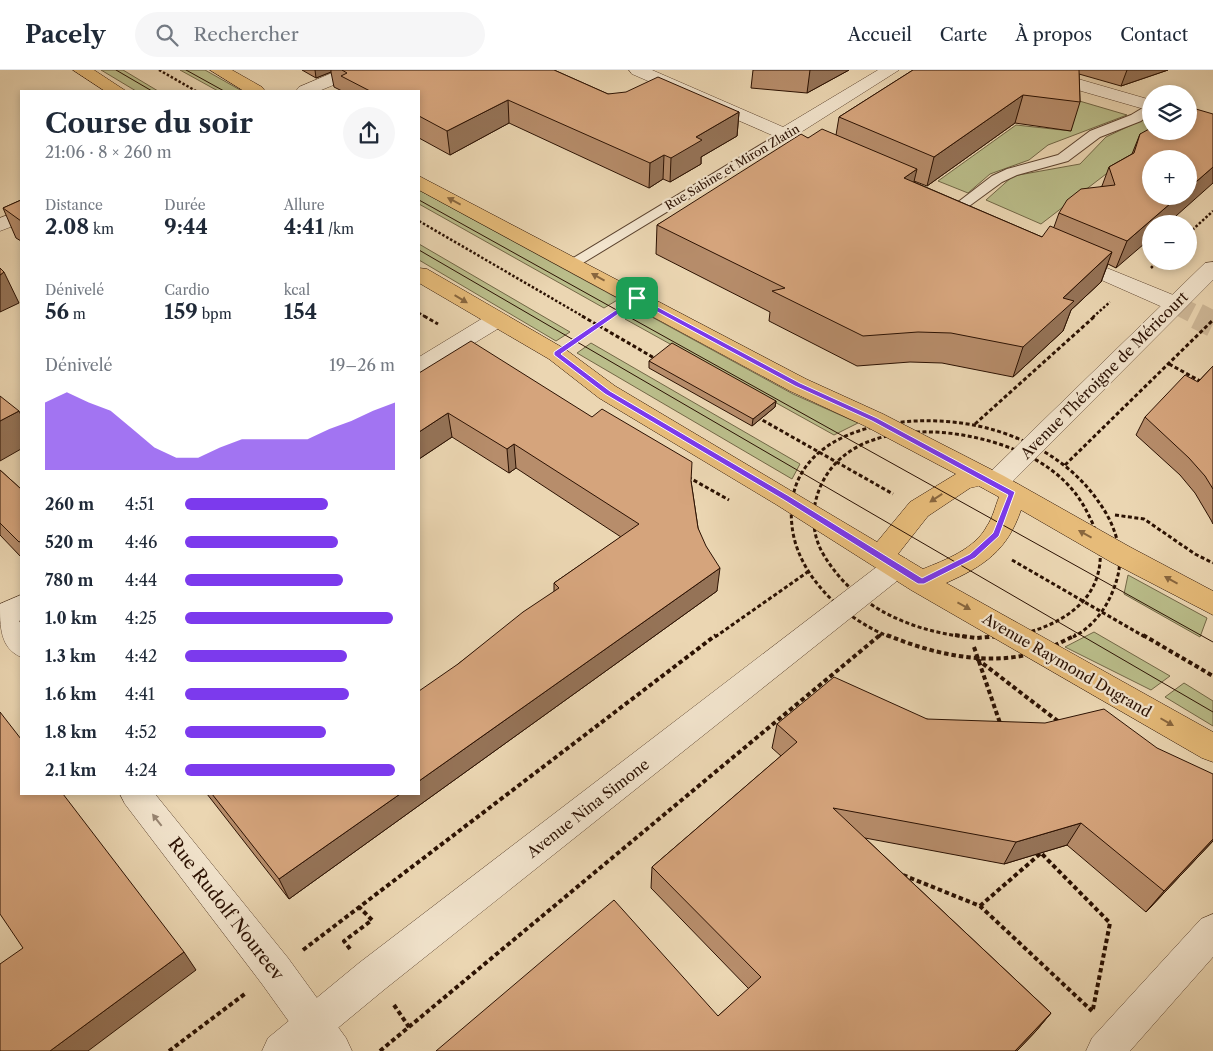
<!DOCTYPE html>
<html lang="fr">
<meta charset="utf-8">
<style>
body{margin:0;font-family:"Libre Caslon Text",serif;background:#f6f6f7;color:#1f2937;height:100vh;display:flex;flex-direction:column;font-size:19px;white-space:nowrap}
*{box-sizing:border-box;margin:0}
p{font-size:16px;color:#747a83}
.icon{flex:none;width:28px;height:28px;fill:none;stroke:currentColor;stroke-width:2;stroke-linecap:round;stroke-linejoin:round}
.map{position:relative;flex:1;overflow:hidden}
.panel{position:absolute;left:20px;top:20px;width:400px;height:705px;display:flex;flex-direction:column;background:#fff;border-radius:0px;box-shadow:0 2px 8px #0003}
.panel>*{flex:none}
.tools{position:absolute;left:1142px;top:15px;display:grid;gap:10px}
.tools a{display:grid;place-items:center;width:55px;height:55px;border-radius:50%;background:#fff;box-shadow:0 2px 8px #0003;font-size:25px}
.pin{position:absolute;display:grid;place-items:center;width:42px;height:42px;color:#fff;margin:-21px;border-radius:10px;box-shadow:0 2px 8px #0006}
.round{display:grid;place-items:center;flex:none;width:52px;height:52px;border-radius:26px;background:#f6f6f7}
.summary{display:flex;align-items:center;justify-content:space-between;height:85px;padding:0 25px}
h1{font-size:28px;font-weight:800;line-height:38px}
.metrics{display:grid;grid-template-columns:repeat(3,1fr);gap:8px;height:85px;padding:5px 25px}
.metrics div{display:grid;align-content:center}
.metrics b{font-size:21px;font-weight:800}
.metrics small{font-size:14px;font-weight:400}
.metrics p{font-size:14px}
.chart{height:140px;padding:10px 25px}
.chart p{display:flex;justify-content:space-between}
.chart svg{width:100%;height:90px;margin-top:5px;fill:#7c3aed;opacity:.7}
ul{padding:0 25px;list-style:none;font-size:16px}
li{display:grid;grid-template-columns:80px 60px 1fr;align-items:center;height:38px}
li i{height:12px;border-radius:6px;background:#7c3aed}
header{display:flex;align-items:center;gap:30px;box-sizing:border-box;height:70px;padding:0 25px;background:#fff;border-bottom:1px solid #e0e1e3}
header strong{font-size:24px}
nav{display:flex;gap:28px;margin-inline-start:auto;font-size:18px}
.search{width:350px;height:45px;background:#f6f6f7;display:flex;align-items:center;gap:12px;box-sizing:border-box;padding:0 18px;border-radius:28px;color:#747a83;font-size:19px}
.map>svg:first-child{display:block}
.green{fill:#babd8a;stroke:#726746}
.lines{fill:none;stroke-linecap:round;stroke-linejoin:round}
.minor-tunnel-far1{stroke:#ceb898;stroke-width:19;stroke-dasharray:19 10;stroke-linecap:butt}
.minor-tunnel{stroke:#ceb898;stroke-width:26;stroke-dasharray:26 12;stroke-linecap:butt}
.pedestrian-casing{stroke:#5b422e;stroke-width:2}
.minor-casing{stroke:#5b422e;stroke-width:1}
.tertiary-casing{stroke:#5b422e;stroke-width:1}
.primary-casing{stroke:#2b1102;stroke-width:1}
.path-far2{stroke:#2b1102;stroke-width:2.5;stroke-dasharray:2.5 2;stroke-linecap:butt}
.path-far1{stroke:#2b1102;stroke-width:3;stroke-dasharray:4 2.5;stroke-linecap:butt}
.path{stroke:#2b1102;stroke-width:4;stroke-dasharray:4.5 3;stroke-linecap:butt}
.pedestrian{fill:#f2e4cd;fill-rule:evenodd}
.minor{fill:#f2e4cd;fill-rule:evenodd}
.tertiary{fill:#f2e4cd;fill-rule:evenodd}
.primary{fill:#e6bb79;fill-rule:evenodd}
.tram{stroke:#2b1102;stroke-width:1}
.wall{fill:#b78d6b;stroke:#2b1102}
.shaded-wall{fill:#957357;stroke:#2b1102}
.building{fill:#d5a47c;stroke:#2b1102}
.oneway{fill:#88663e}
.oneway2{fill:#988572}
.route{fill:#7c3aed;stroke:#fff;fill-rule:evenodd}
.labels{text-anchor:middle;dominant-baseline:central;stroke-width:4.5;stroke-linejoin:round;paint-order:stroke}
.far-street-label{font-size:12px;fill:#2b1102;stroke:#f2e4cd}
.street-label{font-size:15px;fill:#2b1102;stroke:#f2e4cd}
.near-street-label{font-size:18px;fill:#2b1102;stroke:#f2e4cd}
</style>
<header>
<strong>Pacely</strong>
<div class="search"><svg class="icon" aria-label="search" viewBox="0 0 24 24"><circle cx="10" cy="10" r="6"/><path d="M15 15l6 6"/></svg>Rechercher</div>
<nav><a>Accueil</a><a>Carte</a><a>À propos</a><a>Contact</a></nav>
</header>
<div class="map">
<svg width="1213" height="981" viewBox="0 0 1213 981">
<rect width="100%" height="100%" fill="#ebd6b2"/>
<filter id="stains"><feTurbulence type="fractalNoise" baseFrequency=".004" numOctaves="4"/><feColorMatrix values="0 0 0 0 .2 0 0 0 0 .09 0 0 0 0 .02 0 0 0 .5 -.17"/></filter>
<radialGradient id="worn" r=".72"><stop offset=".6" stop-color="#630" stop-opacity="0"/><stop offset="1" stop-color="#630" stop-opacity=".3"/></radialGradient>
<path class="green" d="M 101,0 L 123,0 L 158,21 L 136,21 Z
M 180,0 L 205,0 L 242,21 L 218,21 Z
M 1076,30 L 1127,45 L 1048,75 L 1029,90 L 990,104 L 968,123 L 938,111 L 1016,55 L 1071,61 Z
M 1144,49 L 1151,52 L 1151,61 L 1119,106 L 1106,104 L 1041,154 L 986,130 L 1013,106 L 1080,94 L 1106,67 Z
M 419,120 L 619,229 L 604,238 L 419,134 Z
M 419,174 L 570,262 L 556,271 L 419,190 Z
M 639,240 L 793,324 L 858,353 L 834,365 L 625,249 Z
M 591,273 L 800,394 L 792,409 L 577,283 Z
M 1128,505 L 1207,548 L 1200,567 L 1124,524 Z
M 1094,562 L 1170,606 L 1151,620 L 1065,577 Z
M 1184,613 L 1213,631 L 1213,656 L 1165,627 Z"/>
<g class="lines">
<path class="minor-tunnel-far1" d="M 1175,234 L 1200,247"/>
<path class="minor-tunnel" d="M 1197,246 L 1213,254"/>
<defs>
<path id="pedestrian" d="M 1151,33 L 1151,43 L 1141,51 L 1100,67 L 1068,91 L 1017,105 L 1002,112 L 961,142 L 956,143 L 949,139 L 992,106 L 1007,99 L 1058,85 L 1090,61 L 1131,45 Z
M 785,60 L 790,61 L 792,64 L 790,67 L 578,196 L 573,198 L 565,193 Z"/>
<path id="minor" d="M 339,0 L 363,0 L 360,4 L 319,21 L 296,21 L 299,17 Z
M 629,0 L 652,0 L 783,57 L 878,0 L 899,0 L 798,64 L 836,80 L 839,84 L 836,88 L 829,90 L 632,4 Z
M 1019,0 L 1047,0 L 1151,30 L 1151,41 L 1022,4 Z
M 21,140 L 21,153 L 0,161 L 0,148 Z
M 1070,183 L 1183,229 L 1186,234 L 1183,239 L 1175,241 L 1167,239 L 1063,193 L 1059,189 L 1063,185 Z
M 496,243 L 504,245 L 507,250 L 504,255 L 427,302 L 419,304 L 419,287 L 488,245 Z
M 21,525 L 21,550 L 19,551 L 21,554 L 21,587 C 0,578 0,557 0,534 Z
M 120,724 L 155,724 L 288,888 L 346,968 L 352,981 L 310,981 L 262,914 L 125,734 Z
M 1213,844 L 1213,887 L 1130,981 L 1086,981 L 1092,968 L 1201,849 Z"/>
<path id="tertiary" d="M 1213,192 L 1213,210 L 1004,420 L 995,422 L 986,420 L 982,413 L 986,406 L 1205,193 Z
M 897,486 L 907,489 L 911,496 L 907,503 L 385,919 L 310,981 L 262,981 L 268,968 L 359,893 L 887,489 Z"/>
<path id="primary" d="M 73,0 L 94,0 L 126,21 L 105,21 Z
M 210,0 L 232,0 L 262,17 L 265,21 L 244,21 Z
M 419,106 L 806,309 L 883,344 L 1004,406 L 1130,477 L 1213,521 L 1213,545 L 1111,492 L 1021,440 C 1007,481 984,496 946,513 L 1213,662 L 1213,692 L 1202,688 L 911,520 L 777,435 L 599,328 L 549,289 L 419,213 L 419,198 L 427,199 L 565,279 L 615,316 L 877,472 L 910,432 L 956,404 L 865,356 L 790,321 L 419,120 ZM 979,416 L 999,427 C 995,437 993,447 987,456 C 975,479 945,490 923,499 L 898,484 L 928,446 L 970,418 Z"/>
</defs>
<use href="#pedestrian" class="pedestrian-casing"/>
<use href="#minor" class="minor-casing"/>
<use href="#tertiary" class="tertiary-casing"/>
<use href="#primary" class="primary-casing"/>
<path class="path-far2" d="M 159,0 L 196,21
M 419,151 L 584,247
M 1189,163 L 1213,141
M 1151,198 L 1158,191
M 419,243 L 426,247
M 610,247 L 613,245
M 1093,247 L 1110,232"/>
<path class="path-far1" d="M 424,246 L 438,254
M 582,246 L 656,289
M 579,268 L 612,246
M 1169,294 L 1202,312
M 757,347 L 893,424
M 975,354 L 1095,246
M 1065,395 L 1213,250
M 688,407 L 729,430
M 1115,445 L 1144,449 L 1195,484 L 1213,493
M 1012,490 L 1145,567
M 715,567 L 809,501
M 878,567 L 883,563
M 890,567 C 847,550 802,511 793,463 C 774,352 918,337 994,360 C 1035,372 1074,396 1098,431 C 1113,451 1124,479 1118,505 C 1112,530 1097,555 1073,567
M 966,567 C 907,560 852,535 822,482 C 812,463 811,441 819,420 C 851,336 992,356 1050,399 C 1068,412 1081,428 1090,448 C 1100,468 1104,488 1096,510 C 1083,545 1040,563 1004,567"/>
<path class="path" d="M 887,565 C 935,585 993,598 1044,580 C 1055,576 1065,570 1076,565
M 955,565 L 976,568 L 1012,565
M 1143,565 L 1213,606
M 974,577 L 1001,656
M 977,589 L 1059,652
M 903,805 L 980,836 L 1092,941
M 980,836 L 1041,783 L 1110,853 L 1093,939
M 350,879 L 344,871 L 372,850 L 359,837
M 303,880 L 716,565
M 394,935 L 409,957
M 169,981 L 246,923
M 380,981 L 880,565"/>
<use href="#pedestrian" class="pedestrian"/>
<use href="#minor" class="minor"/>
<use href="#tertiary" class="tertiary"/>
<use href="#primary" class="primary"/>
<path class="tram" d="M 116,0 L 152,21
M 186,0 L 224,21
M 419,130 L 1213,572
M 419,180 L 1213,642"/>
</g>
<path class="wall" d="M 302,0 L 554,0 L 608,24 L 739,42 L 737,66 L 701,87 L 701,94 L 670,112 L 663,109 L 649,118 L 509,53 L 450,85 L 419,68 L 419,21 L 342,21 L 334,17 L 331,2 L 316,8 Z
M 753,0 L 849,0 L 807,23 L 751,18 Z
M 913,0 L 1168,0 L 1121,16 L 1079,4 L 1080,32 L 1071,61 L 1015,53 L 927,116 L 914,111 L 914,112 L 1042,167 L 1054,157 L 1059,143 L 1102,116 L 1109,97 L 1132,84 L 1140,64 L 1189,61 L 1116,198 L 1108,194 L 1101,212 L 1071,240 L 1063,261 L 1013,307 L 942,293 L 910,292 L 857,296 L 769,251 L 770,242 L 656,184 L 657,155 L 808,68 L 836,65 L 839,47 Z
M 21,130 L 21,171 L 16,168 L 3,138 Z
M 649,291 L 776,331 L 775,337 L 752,356 L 649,298 Z
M 1213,296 L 1213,454 L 1211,450 L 1195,423 L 1180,405 L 1136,365 L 1145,347 L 1198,312 Z
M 419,303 L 691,411 L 698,458 L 717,521 L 289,829 L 207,724 L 419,724 L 458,594 L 554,522 L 554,513 L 621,467 L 516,398 L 509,403 L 452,367 L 419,389 Z
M 0,400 L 21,419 L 21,487 L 0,465 Z
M 927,649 L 1213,771 L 1146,842 L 1067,775 L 1004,794 L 865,768 L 1051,943 L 1036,961 L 1017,981 L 436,981 L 718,946 L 749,919 L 651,818 L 652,797 L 781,686 L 772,678 L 777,654 Z"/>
<path class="shaded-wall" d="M 315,0 L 331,0 L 331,2 L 316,8 Z
M 810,0 L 849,0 L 807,23 Z
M 1127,0 L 1168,0 L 1121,16 Z
M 1023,25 L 1015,53 L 927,116 L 934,87 Z
M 508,30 L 509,53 L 450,85 L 447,61 Z
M 739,42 L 737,66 L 701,87 L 701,94 L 670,112 L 671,88 L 696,67 Z
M 664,85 L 663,109 L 649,118 L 650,93 Z
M 1213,97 L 1213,113 L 1167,154 L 1151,154 L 1151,168 L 1116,198 L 1127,171 L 1179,126 L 1189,126 L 1189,118 Z
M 917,99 L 910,128 L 904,108 Z
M 1112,182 L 1101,212 L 1071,240 L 1063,261 L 1013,307 L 1023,277 L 1063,228 Z
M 4,202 L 19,233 L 0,242 L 0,205 Z
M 776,331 L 775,337 L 752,356 L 753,349 Z
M 19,341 L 21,345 L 21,379 L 0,391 L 0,351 Z
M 448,343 L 452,367 L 419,389 L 419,362 Z
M 514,374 L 516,398 L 509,403 L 507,379 Z
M 720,498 L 717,521 L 289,829 L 279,809 L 400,724 L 419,724 L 419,711 Z
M 1081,753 L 1067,775 L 1004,794 L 1016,772 Z
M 1213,769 L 1213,771 L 1146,842 L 1164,821 Z
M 184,882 L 196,900 L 88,981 L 50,981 Z
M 1051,943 L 1036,961 L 1017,981 L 1015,981 Z"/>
<path class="building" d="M 342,0 L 554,0 L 608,24 L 626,22 L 658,7 L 739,42 L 696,67 L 702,70 L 671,88 L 664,85 L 650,93 L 508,30 L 447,61 L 419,46 L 419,21 L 370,21 L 341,6 L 347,3 Z
M 913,0 L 1079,0 L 1080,32 L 1023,25 L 934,87 L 839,47 Z
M 1189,37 L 1213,44 L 1213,97 L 1189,118 L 1189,89 L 1151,89 L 1151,126 L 1179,126 L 1127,171 L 1059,143 L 1067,130 L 1081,119 L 1115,115 L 1109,97 L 1134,83 L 1140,64 L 1151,58 L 1151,61 L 1189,61 Z
M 822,59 L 917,99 L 904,108 L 1042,167 L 1050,156 L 1112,182 L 1063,228 L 1074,231 L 1023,277 L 951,263 L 918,262 L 863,266 L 772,221 L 785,218 L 657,155 L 801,64 L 808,68 Z
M 21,130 L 21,151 L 3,138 Z
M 0,198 L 4,202 L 0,205 Z
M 471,271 L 592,347 L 602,339 L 692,392 L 691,411 L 698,458 L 706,476 L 720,498 L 419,711 L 419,621 L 458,594 L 523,542 L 559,518 L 554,513 L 639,454 L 514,374 L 507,379 L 448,343 L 419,362 L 419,303 Z
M 672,273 L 776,331 L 753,349 L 649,291 Z
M 1213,296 L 1213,419 L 1205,406 L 1189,388 L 1145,347 L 1185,305 L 1198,312 Z
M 0,326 L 19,341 L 0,351 Z
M 0,400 L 21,419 L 21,471 L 19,472 L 0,453 Z
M 834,607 L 927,649 L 1045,653 L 1104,639 L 1157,678 L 1213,704 L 1213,769 L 1164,821 L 1081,753 L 1016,772 L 833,738 L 1051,943 L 1015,981 L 436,981 L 614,830 L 718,946 L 761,907 L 652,797 L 797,672 L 777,654 Z
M 0,642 L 21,669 L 21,724 L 63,724 L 184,882 L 50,981 L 0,981 L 0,894 L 23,878 L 0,844 Z
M 212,724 L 400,724 L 279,809 Z"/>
<defs><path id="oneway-solid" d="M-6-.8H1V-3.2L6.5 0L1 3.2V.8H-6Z" transform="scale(1.25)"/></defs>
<g class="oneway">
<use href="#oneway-solid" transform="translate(454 131) rotate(-152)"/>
<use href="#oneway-solid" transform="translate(598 207) rotate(-151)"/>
<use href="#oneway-solid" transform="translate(461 229) rotate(31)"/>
<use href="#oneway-solid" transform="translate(936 428) rotate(147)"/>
<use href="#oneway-solid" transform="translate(1085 464) rotate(-151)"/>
<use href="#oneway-solid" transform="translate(1171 510) rotate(-151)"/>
<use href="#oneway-solid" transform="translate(964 536) rotate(29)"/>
<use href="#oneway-solid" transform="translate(1167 652) rotate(30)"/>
</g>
<use class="oneway2" href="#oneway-solid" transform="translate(157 750) rotate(-128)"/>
<path class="route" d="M 635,227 L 639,227 L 800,313 L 877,348 L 1015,422 L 999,466 L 975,488 L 924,514 L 918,514 L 784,430 L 605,324 L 554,285 L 554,282 ZM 637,231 L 795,316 L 872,351 L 1008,425 L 993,463 L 970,484 L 922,508 L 789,426 L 610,321 L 561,284 Z"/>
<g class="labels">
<g class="far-street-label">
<text transform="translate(732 97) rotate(-31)">Rue Sabine et Miron Zlatin</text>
</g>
<g class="street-label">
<text transform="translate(1104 305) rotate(-45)">Avenue Théroigne de Méricourt</text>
<text transform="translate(1067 595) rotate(30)">Avenue Raymond Dugrand</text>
<text transform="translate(588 738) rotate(-38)">Avenue Nina Simone</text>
</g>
<g class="near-street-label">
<text transform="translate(226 839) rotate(52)">Rue Rudolf Noureev</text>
</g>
</g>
<rect width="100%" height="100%" filter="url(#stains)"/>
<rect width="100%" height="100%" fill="url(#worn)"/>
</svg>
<div class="tools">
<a><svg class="icon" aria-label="layers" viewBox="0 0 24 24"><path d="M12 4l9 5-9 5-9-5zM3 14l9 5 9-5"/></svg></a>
<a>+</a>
<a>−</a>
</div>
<div class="pin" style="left:637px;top:228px;background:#1e9e55"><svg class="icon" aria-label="arrive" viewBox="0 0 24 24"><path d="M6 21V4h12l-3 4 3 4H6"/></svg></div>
<section class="panel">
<div class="summary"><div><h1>Course du soir</h1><p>21:06 · 8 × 260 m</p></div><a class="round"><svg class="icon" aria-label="share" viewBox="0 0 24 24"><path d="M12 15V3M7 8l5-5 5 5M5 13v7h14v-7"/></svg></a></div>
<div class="metrics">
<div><p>Distance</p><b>2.08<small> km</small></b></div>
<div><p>Durée</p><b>9:44</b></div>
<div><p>Allure</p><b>4:41<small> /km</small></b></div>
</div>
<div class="metrics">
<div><p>Dénivelé</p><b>56<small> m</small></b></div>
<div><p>Cardio</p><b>159<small> bpm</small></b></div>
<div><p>kcal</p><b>154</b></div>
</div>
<div class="chart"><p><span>Dénivelé</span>19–26 m</p>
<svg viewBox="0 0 160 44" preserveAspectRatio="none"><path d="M0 44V11L10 6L20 11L30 15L40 24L50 33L60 38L70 38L80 33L90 29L100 29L110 29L120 29L130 24L140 20L150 15L160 11V44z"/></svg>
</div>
<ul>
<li><b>260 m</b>4:51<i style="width:68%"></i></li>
<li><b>520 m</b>4:46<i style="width:73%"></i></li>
<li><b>780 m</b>4:44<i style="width:75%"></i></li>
<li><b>1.0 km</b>4:25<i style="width:99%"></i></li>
<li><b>1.3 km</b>4:42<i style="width:77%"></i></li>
<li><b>1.6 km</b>4:41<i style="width:78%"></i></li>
<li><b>1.8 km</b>4:52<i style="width:67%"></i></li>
<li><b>2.1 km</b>4:24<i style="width:100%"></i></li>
</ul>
</section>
</div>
